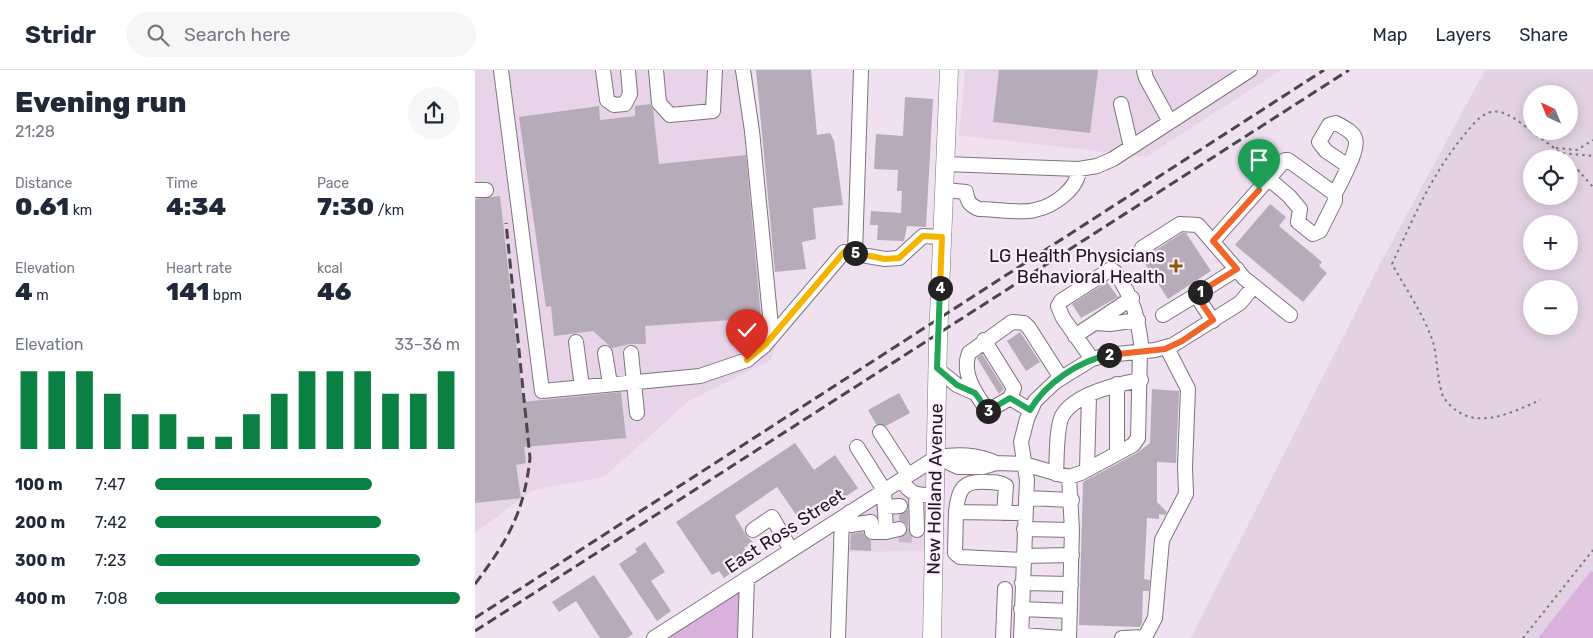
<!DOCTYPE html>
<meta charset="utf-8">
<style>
body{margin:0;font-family:Rubik,sans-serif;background:#f6f6f7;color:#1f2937;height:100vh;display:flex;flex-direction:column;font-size:19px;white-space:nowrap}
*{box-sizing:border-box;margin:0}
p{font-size:16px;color:#747a83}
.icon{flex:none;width:28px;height:28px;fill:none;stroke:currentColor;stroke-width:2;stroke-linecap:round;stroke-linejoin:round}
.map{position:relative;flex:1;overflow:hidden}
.sheet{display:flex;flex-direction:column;background:#fff;width:475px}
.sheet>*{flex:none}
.needle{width:32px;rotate:316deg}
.fabs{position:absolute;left:1048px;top:15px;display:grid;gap:10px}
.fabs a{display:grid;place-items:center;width:55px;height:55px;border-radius:50%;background:#fff;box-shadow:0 2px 12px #0003;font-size:25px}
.pin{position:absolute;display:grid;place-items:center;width:42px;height:42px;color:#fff;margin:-51px -21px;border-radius:50% 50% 50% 0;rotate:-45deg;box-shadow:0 0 5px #0007}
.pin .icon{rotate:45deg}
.km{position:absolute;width:25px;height:25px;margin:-12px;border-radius:50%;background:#222;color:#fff;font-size:14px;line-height:25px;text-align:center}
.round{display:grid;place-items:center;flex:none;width:52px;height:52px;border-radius:26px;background:#f6f6f7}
.head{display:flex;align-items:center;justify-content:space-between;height:85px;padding:0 15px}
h1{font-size:28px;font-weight:800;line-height:38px}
.figures{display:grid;grid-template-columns:repeat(3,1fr);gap:8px;height:85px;padding:5px 15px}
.figures div{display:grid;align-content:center}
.figures b{font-size:25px;font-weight:800}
.figures small{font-size:14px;font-weight:400}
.figures p{font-size:14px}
.chart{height:140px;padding:10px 15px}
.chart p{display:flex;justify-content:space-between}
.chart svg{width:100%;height:90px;margin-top:5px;stroke:#0b8043;stroke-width:6}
ul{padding:0 15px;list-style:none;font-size:16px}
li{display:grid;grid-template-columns:80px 60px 1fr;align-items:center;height:38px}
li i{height:12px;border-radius:6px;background:#0b8043}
header{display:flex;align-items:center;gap:30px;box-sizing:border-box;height:70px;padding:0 25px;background:#fff;border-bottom:1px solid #e0e1e3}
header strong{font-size:24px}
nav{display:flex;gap:28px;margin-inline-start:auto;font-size:18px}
.search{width:350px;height:45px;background:#f6f6f7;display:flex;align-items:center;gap:12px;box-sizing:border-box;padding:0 18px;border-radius:28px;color:#747a83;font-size:19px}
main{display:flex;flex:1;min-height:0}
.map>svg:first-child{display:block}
.built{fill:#e7d4e9}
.education{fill:#e3d2e4;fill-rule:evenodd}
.green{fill:#dab1dd}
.building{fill:#b6abb9}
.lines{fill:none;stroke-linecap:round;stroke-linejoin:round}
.minor-tunnel{stroke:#c5b9c6;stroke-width:14;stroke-dasharray:14 7;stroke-linecap:butt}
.minor-casing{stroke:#7f727f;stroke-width:16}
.major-casing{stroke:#7f727f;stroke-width:19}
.path{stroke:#7e757f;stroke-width:2;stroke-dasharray:2.5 4;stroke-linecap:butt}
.minor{stroke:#fff;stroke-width:14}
.major{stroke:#fff;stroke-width:18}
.rail{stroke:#4b454c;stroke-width:3;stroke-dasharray:10 5;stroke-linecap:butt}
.split-1-casing{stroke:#fff;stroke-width:10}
.split-2-casing{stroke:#fff;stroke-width:10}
.split-3-casing{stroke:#fff;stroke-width:10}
.split-4-casing{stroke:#fff;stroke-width:10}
.split-5-casing{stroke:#fff;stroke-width:10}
.split-6-casing{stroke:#fff;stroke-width:10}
.split-1{stroke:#f0652b;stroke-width:6}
.split-2{stroke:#f0652b;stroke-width:6}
.split-3{stroke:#22a559;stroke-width:6}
.split-4{stroke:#22a559;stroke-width:6}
.split-5{stroke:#f5b400;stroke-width:6}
.split-6{stroke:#f5b400;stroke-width:6}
.poi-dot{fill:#895d00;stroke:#fceefd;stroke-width:2}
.labels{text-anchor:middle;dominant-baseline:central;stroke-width:4.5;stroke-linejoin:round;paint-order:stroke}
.poi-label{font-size:18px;fill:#1d191e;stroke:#fceefd;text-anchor:end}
.street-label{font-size:18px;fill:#1d191e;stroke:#fceefd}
</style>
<header>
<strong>Stridr</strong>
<div class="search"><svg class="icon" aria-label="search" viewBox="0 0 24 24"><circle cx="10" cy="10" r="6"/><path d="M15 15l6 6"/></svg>Search here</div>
<nav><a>Map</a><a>Layers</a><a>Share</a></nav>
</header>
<main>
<section class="sheet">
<div class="head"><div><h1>Evening run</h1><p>21:28</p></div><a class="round"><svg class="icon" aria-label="share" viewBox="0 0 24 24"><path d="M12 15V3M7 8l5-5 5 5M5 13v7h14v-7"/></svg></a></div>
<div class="figures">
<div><p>Distance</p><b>0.61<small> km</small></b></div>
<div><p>Time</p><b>4:34</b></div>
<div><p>Pace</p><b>7:30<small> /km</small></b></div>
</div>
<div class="figures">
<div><p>Elevation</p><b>4<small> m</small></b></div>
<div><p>Heart rate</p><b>141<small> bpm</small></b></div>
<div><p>kcal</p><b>46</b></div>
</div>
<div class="chart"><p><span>Elevation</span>33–36 m</p>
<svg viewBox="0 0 160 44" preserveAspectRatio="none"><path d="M5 44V6M15 44V6M25 44V6M35 44V17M45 44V27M55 44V27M65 44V38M75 44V38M85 44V27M95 44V17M105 44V6M115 44V6M125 44V6M135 44V17M145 44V17M155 44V6"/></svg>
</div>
<ul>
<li><b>100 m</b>7:47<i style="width:71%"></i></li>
<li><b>200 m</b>7:42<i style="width:74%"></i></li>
<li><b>300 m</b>7:23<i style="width:87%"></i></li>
<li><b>400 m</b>7:08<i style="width:100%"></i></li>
</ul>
</section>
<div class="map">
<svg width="1118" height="568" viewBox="0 0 1118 568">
<rect width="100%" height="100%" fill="#efe1f0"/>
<path class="built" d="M 0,0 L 277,0 L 303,269 L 296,290 L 214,331 L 129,407 L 58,420 L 0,463 Z
M 490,0 L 806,0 L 671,87 L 484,65 Z
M 462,387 L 459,481 L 370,482 L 367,448 Z"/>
<path class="education" d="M 1010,0 L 1118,0 L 1118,568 L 716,568 L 905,194 ZM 1056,24 L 1094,24 L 1094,61 L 1056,61 ZM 1056,89 L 1094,89 L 1094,126 L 1056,126 ZM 1056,154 L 1094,154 L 1094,191 L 1056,191 ZM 1056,219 L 1094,219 L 1094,256 L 1056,256 Z"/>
<path class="green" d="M 1116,501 L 1118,502 L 1118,568 L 1063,568 Z
M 272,508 L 270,568 L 179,568 Z"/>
<path class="building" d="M 281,0 L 336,0 L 342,65 L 355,63 L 359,71 L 368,135 L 338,138 L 341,169 L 327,172 L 331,199 L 300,202 Z
M 524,0 L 623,0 L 615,63 L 518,52 Z
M 430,27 L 458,29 L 451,157 L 432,156 L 429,171 L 402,170 L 403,155 L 395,155 L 396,141 L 426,143 L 427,121 L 422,121 L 423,100 L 399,99 L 401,64 L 428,66 Z
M 175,34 L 178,39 L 184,94 L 271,85 L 286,248 L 170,256 L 171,274 L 155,274 L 137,278 L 118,261 L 79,266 L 76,236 L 71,237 L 44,47 L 124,36 L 125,50 L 160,46 L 160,36 Z
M 25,126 L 48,332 L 146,322 L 151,368 L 49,377 L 51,393 L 41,395 L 46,428 L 0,433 L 0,129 Z
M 795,134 L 811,147 L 804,156 L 847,192 L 844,196 L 852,203 L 828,232 L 760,175 Z
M 707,163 L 711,163 L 736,201 L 693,229 L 667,189 Z
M 632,212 L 643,227 L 606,248 L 597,234 Z
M 545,262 L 565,292 L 551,301 L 532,271 Z
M 507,284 L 529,319 L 524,324 L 502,288 Z
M 677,319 L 704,321 L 701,393 L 682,392 L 682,432 L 692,442 L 690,445 L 684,444 L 684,449 L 672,448 L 669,509 L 675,510 L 674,521 L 668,521 L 667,553 L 665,557 L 604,555 L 608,412 L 662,383 L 675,373 Z
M 424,323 L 435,343 L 411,356 L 401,354 L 393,340 Z
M 320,373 L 339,400 L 360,385 L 383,418 L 329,456 L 302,417 L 260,446 L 271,465 L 278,472 L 269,478 L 277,489 L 249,508 L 244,501 L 237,505 L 201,452 Z
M 433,440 L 433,460 L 437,468 L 425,468 L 430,465 L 433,458 L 430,453 L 424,450 L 424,445 Z
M 388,462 L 390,467 L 396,471 L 396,481 L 375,480 L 376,464 Z
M 170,472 L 190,502 L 176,511 L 196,541 L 182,551 L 144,494 L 162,482 L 160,479 Z
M 119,505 L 158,564 L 152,568 L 125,568 L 101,531 L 84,542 L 77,532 Z"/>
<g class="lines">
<path class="minor-tunnel" d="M 424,465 L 437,466"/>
<defs>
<path id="minor" d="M 26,0 L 67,321 L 225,306 L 272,290 L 289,276 L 369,182 L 410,189 L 424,188 L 448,166 L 467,167
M 128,0 L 132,30 L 139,35 L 150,34 L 155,24 L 153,0
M 181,0 L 184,33 L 195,45 L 238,41 L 240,0
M 268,0 L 277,61 L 297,266
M 669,0 L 671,8 L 695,52
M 646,34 L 656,77
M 470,94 L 604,99 L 622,96 L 638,89 L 775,0
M 0,120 L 11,120
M 469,120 L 491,122 C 492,132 496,136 504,139 C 522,139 544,144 560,140 C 579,136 603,119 604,99
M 860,124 C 865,113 885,79 880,68 C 877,61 868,57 861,53 L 854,55 L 844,72 L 851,81 L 873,96
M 738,171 C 762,144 786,117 810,90 L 813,90 L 860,124 L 860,131 L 845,161 L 838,164 L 823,152 L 825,139 L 814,126 L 794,109
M 667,178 L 705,154 L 723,155 L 769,208 L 815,245
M 380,183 L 386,0
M 721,225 L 762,199
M 688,245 L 721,225 L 738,251
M 620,253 L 635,254 L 663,250
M 600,266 L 657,228
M 509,270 L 539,318 L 535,328
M 101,272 L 107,317
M 130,283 L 135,314
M 156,283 L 162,343
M 617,289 L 588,248 L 583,236 L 586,231 L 636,199 L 640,202 C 659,229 663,248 667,281
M 462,299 L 482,315 L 500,323
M 642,314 L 642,383
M 555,340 L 535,328 L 513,341 C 501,325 486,303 494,283 L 537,252 L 549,253 L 554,258 L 586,308
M 405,362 L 433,405
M 382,377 L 409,420 L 411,462
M 462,387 L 483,397 L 508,397 L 521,393 L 549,394 L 594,407 L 606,403 L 658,375 L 663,368 L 665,282
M 612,400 L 614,325
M 581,404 C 582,389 581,359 587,346 C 600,323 643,314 666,310
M 594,407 L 597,460 L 594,568
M 426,410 C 437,426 442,425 461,425
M 441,425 L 442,460
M 551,428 L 597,430
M 410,437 L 425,436
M 375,442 L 376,455 L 396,452 L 397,462 L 411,462 L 424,459
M 481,442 C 483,419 488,410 512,412 C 519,412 525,412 531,416 L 529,443
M 549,459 L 597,460
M 278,460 L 297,447 L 316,480
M 548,486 L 597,485
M 548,490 L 485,487 L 480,483 L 481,442 L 550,443
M 547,513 L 596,514
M 546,539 L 595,541
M 546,565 L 590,568
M 179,568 L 462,387 C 483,384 502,384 521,393
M 270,568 L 272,508
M 363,568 L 367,448
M 528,568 L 530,519
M 546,568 L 552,410 L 546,372 L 552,349 L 560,331 L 580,312 L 617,289 L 633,285 L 680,280 L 698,275 L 765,233 L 779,216
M 647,568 L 670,567 L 680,548 L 687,470 L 711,424 L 710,397 L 713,319 L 692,278"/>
<path id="major" d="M 457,568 L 463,271 L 474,0"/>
</defs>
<use href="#minor" class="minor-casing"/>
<use href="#major" class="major-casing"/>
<path class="path" d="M 1056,61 C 1046,53 1030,39 1016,42 C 1004,45 997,56 990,64 C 956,105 939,147 917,194 C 931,219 949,245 958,272 C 962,285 963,319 969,328 C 995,364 1034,344 1065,330
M 1056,61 L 1086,83 L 1118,86
M 1081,78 L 1102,80 L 1118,70
M 1086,83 L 1092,89
M 1094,90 L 1118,117
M 1048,568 L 1118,480"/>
<use href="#minor" class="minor"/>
<use href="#major" class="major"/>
<path class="rail" d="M 0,514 C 33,470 49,443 55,388 L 31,153
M 0,548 L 849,0
M 0,561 L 874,0"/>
</g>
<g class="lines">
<defs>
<path id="split-1" d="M 725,222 L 762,199 L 738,171 L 784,120"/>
<path id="split-2" d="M 634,285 L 690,279 L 707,271 L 738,250 L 721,225 L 725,222"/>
<path id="split-3" d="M 513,341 L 535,328 L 555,340 C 570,314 603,291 634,285"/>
<path id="split-4" d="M 465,218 L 462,298 L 482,315 L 500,323 L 513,341"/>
<path id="split-5" d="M 380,183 L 410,189 L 424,188 L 448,166 L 467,167 L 465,218"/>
<path id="split-6" d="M 272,290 L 289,276 L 369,182 L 380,183"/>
</defs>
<use href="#split-1" class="split-1-casing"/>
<use href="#split-2" class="split-2-casing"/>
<use href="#split-3" class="split-3-casing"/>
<use href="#split-4" class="split-4-casing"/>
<use href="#split-5" class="split-5-casing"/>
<use href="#split-6" class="split-6-casing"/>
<use href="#split-1" class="split-1"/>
<use href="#split-2" class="split-2"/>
<use href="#split-3" class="split-3"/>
<use href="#split-4" class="split-4"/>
<use href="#split-5" class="split-5"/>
<use href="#split-6" class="split-6"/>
</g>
<path class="poi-dot" d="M698.5 188.5h5v5h5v5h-5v5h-5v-5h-5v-5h5z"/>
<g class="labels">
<g class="poi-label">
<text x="690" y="186">LG Health Physicians<tspan x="690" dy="21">Behavioral Health</tspan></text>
</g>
<g class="street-label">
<text transform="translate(460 419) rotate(-89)">New Holland Avenue</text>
<text transform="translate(310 461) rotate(-33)">East Ross Street</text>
</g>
</g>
</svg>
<div class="fabs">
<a><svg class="needle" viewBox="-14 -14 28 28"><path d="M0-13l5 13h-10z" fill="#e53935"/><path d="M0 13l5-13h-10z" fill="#747a83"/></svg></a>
<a><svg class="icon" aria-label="locate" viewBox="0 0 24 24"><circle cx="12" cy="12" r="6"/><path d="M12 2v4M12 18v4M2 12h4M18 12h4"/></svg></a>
<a>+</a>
<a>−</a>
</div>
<div class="pin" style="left:784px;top:120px;background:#1e9e55"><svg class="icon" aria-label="arrive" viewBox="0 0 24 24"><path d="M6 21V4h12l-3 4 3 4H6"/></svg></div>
<div class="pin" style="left:272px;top:290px;background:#d93025"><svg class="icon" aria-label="check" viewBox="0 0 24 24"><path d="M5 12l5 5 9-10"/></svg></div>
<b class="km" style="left:725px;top:222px">1</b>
<b class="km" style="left:634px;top:285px">2</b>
<b class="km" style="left:513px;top:341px">3</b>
<b class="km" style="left:465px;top:218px">4</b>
<b class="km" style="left:380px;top:183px">5</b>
</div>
</main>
